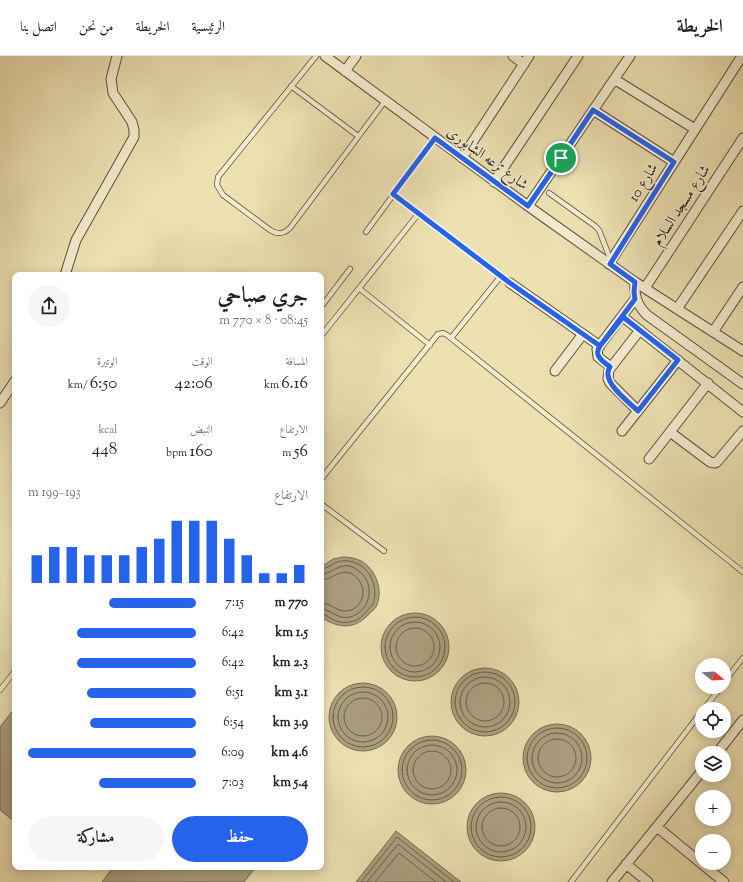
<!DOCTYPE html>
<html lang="ar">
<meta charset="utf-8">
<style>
body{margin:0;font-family:"Sorts Mill Goudy",Amiri,serif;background:#f6f6f6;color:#222;direction:rtl;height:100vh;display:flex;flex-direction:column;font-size:15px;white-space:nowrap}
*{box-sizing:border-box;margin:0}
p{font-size:13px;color:#767676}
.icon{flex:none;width:22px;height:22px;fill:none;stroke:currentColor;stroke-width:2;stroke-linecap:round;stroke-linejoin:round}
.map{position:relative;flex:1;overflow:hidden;direction:ltr}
.details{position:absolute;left:12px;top:216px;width:312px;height:598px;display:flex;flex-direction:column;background:#fff;border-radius:8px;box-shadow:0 2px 10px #0003;direction:rtl}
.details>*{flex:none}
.needle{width:26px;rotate:108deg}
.controls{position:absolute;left:695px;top:602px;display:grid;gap:8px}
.controls a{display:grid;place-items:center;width:36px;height:36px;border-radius:50%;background:#fff;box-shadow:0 2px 10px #0003;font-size:20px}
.pin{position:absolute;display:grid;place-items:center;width:34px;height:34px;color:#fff;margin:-17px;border:2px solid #fff;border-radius:50%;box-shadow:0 1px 4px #0007}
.round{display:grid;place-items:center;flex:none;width:42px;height:42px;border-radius:21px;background:#f6f6f6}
.summary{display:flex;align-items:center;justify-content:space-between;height:68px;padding:0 16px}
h1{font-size:22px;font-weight:600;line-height:30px}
.figures{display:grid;grid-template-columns:repeat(3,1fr);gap:6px;height:68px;padding:4px 16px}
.figures div{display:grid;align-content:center}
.figures b{font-size:17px;font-weight:600}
.figures small{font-size:11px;font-weight:400}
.figures p{font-size:11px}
.chart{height:112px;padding:8px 16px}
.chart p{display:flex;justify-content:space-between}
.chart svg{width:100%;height:72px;margin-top:4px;stroke:#2563eb;stroke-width:6}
.action{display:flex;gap:8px;margin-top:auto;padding:8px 16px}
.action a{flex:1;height:46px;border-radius:24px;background:#2563eb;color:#fff;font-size:16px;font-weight:600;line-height:46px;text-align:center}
.action a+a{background:#f6f6f6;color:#222}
ul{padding:0 16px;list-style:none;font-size:13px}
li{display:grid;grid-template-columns:64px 48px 1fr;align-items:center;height:30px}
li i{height:10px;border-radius:5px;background:#2563eb}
header{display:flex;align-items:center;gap:24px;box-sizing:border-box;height:56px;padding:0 20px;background:#fff;border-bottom:1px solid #e0e0e0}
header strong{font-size:19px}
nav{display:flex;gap:22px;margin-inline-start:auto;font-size:14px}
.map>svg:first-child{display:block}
.water{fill:#ab9f7e;stroke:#776c55}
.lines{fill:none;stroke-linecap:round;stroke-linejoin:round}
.shore{stroke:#6a5f4b;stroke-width:1}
.service-casing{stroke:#5b503e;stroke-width:6}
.minor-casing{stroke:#5b503e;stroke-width:11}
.service{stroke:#f3eccd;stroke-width:4.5}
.minor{stroke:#f3eccd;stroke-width:9}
.route-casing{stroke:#fff;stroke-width:8}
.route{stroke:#2563eb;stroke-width:5}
.labels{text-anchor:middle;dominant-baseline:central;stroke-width:3;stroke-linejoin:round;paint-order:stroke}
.street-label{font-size:15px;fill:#2a1f18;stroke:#f3eccd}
</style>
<header>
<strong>الخريطة</strong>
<nav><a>الرئيسية</a><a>الخريطة</a><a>من نحن</a><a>اتصل بنا</a></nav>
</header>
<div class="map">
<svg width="743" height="826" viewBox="0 0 743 826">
<rect width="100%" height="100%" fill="#ede1b2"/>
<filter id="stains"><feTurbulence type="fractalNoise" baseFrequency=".005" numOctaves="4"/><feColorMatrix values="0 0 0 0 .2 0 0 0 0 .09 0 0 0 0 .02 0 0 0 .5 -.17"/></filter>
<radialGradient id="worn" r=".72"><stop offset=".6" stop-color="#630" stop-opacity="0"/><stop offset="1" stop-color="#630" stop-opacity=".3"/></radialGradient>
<path class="water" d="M 343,501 C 349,501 355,502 361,505 C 376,513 384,535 376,551 C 375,553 372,555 370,557 C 355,574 339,573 321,561 L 321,511 L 333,503 Z
M381 591a34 34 0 1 1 68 0a34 34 0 1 1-68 0Z
M451 646a34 34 0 1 1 68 0a34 34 0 1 1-68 0Z
M329 661a34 34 0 1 1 68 0a34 34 0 1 1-68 0Z
M 15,652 L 15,766 L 0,754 L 0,671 Z
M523 702a34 34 0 1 1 68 0a34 34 0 1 1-68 0Z
M398 714a34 34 0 1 1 68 0a34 34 0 1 1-68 0Z
M467 771a34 34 0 1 1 68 0a34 34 0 1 1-68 0Z
M 396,775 L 461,826 L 356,826 Z
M 113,811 L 256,811 L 244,826 L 102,826 Z"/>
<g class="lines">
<path class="shore" d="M 321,513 C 332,512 336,501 353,506 C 370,511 379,531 373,548 C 371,551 367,554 365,557 C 361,562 356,565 350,566 C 344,567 337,566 332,563 C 328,561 326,558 321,558
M 321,518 C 332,518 337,508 350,510 C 356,512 359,515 363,519 C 375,532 369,556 350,561 C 337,564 332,553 321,553
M 321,524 C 332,524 339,513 350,517 C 353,518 355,520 357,522 C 368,533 363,553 347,555 C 337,556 331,547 321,547
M385 591a30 30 0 1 1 60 0a30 30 0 1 1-60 0Z
M390 591a25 25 0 1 1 50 0a25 25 0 1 1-50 0Z
M396 591a19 19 0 1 1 38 0a19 19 0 1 1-38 0Z
M455 646a30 30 0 1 1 60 0a30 30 0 1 1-60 0Z
M460 646a25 25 0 1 1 50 0a25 25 0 1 1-50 0Z
M466 646a19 19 0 1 1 38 0a19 19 0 1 1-38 0Z
M333 661a30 30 0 1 1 60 0a30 30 0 1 1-60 0Z
M338 661a25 25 0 1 1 50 0a25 25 0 1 1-50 0Z
M344 661a19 19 0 1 1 38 0a19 19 0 1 1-38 0Z
M527 702a30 30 0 1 1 60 0a30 30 0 1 1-60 0Z
M532 702a25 25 0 1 1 50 0a25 25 0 1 1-50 0Z
M538 702a19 19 0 1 1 38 0a19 19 0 1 1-38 0Z
M402 714a30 30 0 1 1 60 0a30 30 0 1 1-60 0Z
M407 714a25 25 0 1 1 50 0a25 25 0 1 1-50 0Z
M413 714a19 19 0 1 1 38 0a19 19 0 1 1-38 0Z
M471 771a30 30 0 1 1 60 0a30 30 0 1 1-60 0Z
M476 771a25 25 0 1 1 50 0a25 25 0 1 1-50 0Z
M482 771a19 19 0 1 1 38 0a19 19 0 1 1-38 0Z
M 361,826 L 397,781 L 454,826
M 367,826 L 398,788 L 446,826
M 375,826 L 399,797 L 436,826"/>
<defs>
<path id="service" d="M 316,0 L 218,121 L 217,129 L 223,139 L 270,174 C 278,179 284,178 290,172 L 385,45
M 291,30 L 358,80
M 549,137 L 595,170 L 599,174 L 611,205
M 393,138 L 510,227
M 366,176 L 435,82
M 360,233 L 430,289
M 321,251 L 350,213
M 321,280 L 419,157
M 451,282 L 501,220
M 321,423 L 438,278 L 443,277 L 447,279 L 743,516
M 321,448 L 384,495
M 724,626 L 743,602
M 0,634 L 15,615
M 704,653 L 721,631
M 571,826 L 702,655"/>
<path id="minor" d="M 325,0 L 528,150 L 635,226 L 743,295
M 513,0 L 524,8
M 345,15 L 356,0
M 614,23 L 695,73
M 593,54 L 674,106
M 462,102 L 529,0
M 494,126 L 578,0
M 528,150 L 630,0
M 609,208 L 742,0
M 65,219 L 76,184 L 134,81 L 134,74 L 132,66 L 113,37 L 111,23 L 117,0
M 635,226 C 634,240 637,249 647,259 L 743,328
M 510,227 L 600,290
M 645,232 L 743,82
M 677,253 L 743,155
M 623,261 L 743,356
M 713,276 L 743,231
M 611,311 L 598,301 L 597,293 L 635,243
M 555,315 L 583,278
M 0,347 L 15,325
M 638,355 L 610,327 L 608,323 L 609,314 L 640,274
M 622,375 L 678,304
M 670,376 L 710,406 L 715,407 L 717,406 L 743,375
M 649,403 L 708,327
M 717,697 L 743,664
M 657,771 L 724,826
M 626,808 L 648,826
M 612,826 L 702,715"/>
</defs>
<use href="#service" class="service-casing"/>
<use href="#minor" class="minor-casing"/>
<use href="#service" class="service"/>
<use href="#minor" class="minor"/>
</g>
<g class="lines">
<defs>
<path id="route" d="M 561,102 L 528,150 L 435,82 L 393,138 L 510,227 L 600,290 L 623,261 L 678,304 L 638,355 C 628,345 600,325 610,311 C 603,305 593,300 600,290 L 635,243 L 634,236 L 635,226 L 610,208 L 674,106 L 593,54 L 561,102"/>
</defs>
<use href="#route" class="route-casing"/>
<use href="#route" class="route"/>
</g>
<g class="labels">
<g class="street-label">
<text transform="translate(487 103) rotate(36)">شارع ترعه الشابورى</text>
<text transform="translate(644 127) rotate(-58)">شارع 10</text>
<text transform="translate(682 150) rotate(-57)">شارع مسجد السلام</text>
</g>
</g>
<rect width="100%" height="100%" filter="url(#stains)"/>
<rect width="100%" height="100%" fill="url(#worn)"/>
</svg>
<div class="controls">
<a><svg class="needle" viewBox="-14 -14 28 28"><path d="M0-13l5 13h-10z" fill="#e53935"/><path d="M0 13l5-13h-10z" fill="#767676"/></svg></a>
<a><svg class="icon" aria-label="locate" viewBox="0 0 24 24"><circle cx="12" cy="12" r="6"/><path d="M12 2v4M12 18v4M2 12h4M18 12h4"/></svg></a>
<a><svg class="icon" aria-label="layers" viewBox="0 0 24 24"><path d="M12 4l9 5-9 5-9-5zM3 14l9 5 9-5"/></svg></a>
<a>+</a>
<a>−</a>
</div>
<div class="pin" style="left:561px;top:102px;background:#1e9e55"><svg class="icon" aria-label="arrive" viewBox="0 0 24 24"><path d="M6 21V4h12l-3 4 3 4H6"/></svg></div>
<section class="details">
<div class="summary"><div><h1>جري صباحي</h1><p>08:45 · 8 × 770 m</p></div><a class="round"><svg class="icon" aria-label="share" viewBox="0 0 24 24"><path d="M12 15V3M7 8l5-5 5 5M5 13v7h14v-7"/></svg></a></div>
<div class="figures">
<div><p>المسافة</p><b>6.16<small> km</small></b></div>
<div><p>الوقت</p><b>42:06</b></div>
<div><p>الوتيرة</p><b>6:50<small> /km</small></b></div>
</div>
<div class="figures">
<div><p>الارتفاع</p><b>56<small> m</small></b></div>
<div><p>النبض</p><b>160<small> bpm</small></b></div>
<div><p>kcal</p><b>448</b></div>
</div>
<div class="chart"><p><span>الارتفاع</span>193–199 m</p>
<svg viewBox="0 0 160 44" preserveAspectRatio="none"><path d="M5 44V27M15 44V22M25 44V22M35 44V27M45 44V27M55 44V27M65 44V22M75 44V17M85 44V6M95 44V6M105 44V6M115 44V17M125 44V27M135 44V38M145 44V38M155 44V33"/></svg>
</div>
<ul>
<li><b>770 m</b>7:15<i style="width:52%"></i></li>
<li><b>1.5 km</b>6:42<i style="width:71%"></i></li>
<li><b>2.3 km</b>6:42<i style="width:71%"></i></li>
<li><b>3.1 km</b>6:51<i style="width:65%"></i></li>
<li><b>3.9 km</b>6:54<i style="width:63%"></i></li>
<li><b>4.6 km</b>6:09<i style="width:100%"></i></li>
<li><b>5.4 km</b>7:03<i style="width:58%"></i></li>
</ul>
<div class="action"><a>حفظ</a><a>مشاركة</a></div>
</section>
</div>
